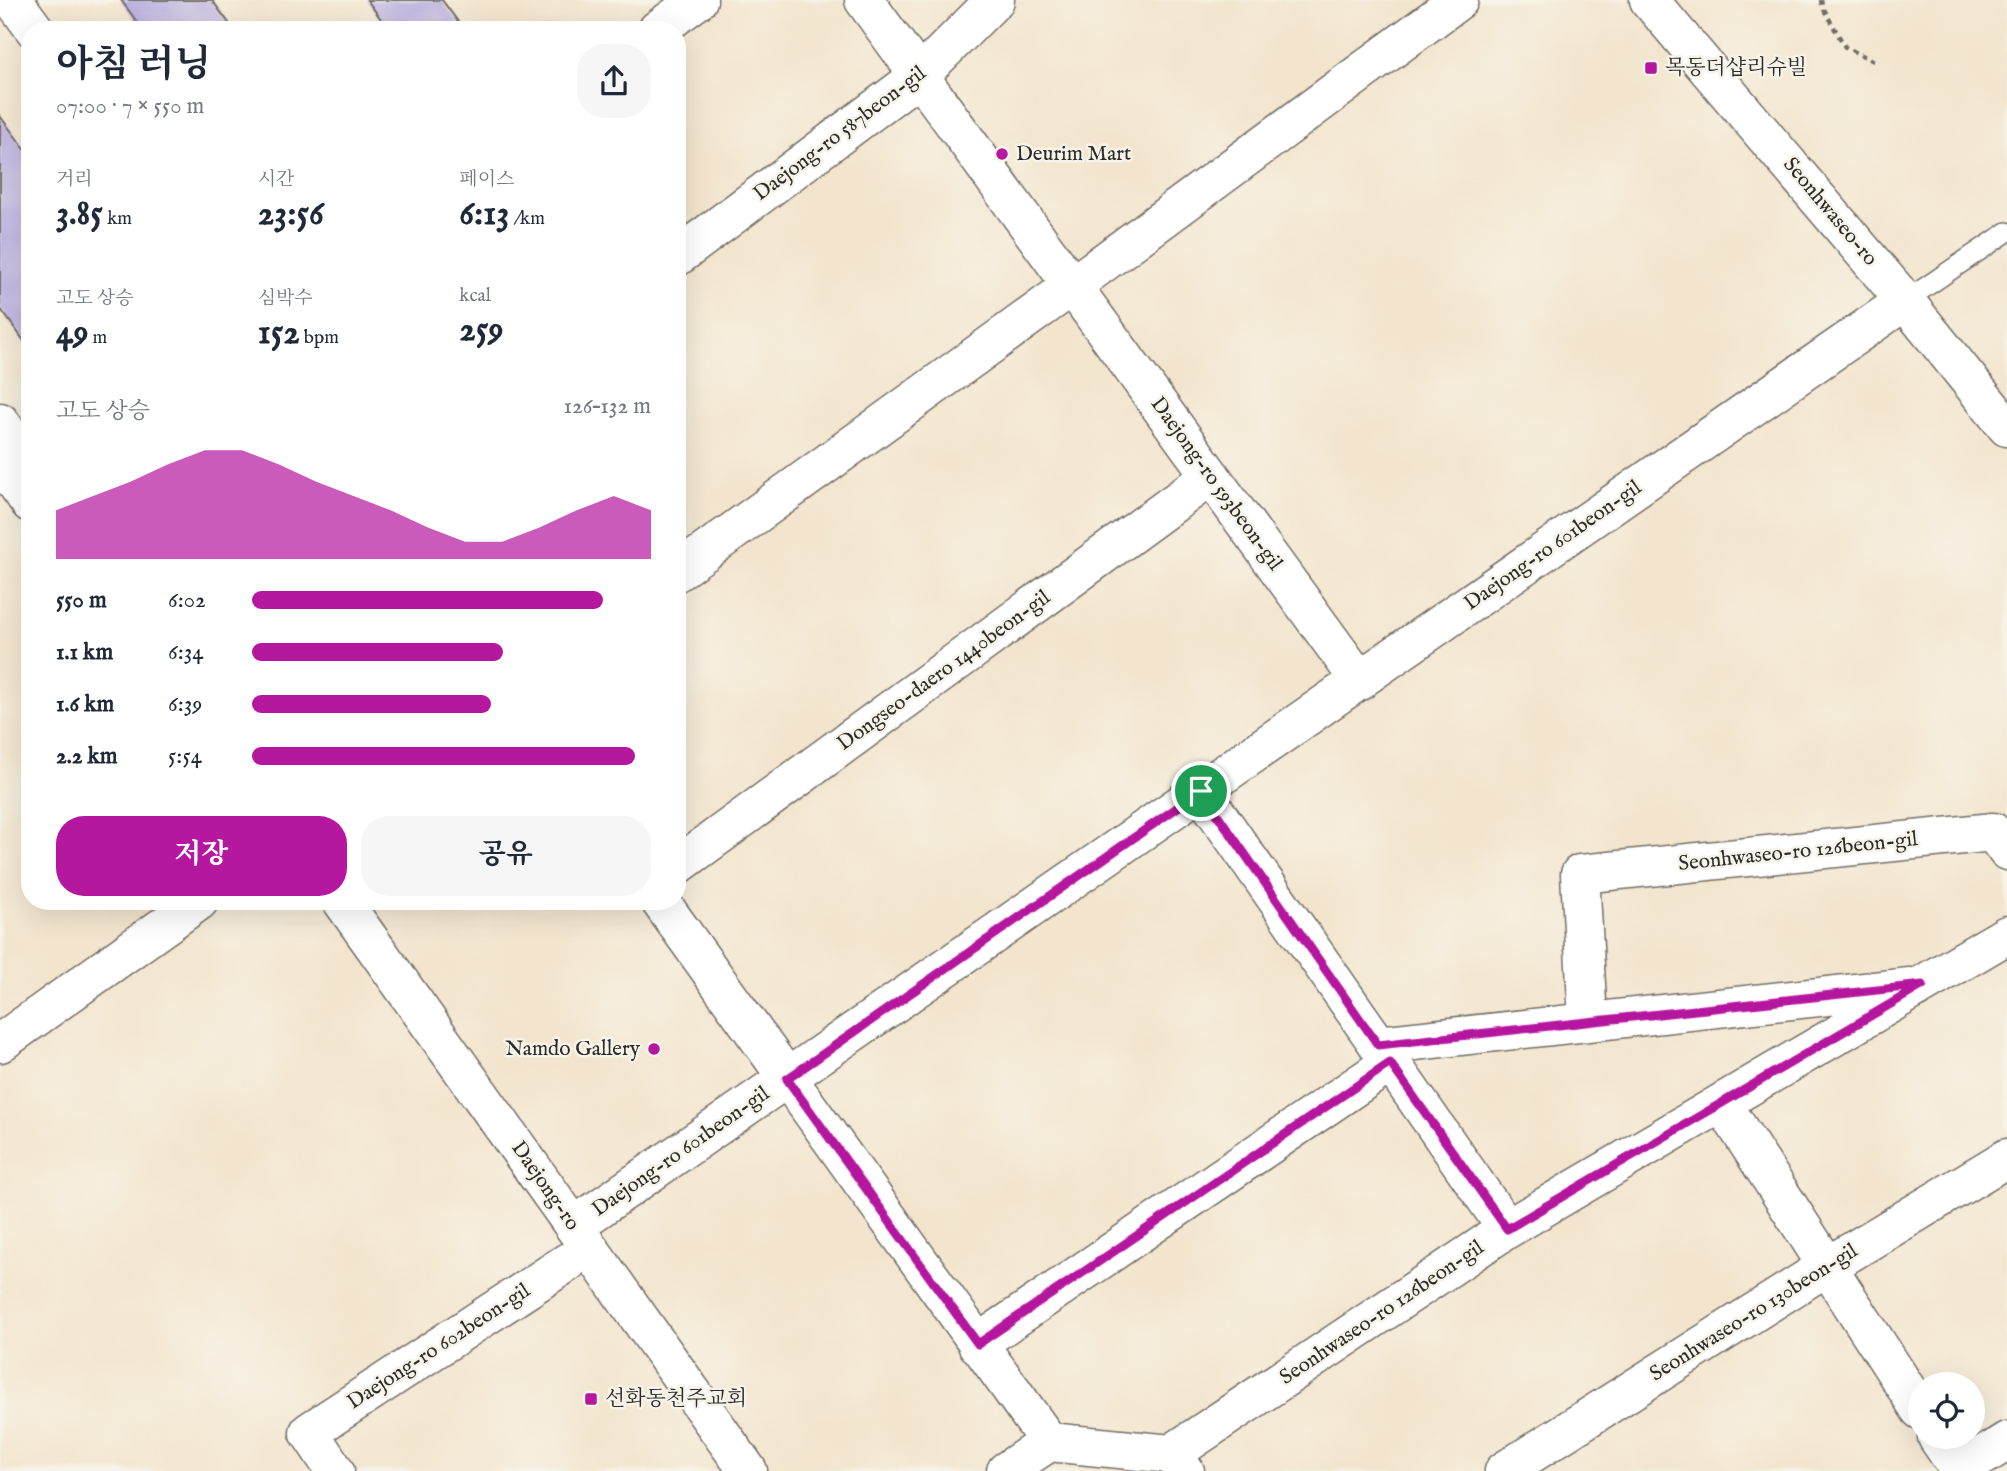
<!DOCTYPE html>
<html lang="ko">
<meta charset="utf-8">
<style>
body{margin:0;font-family:"IM FELL English","Noto Serif KR",serif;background:#f6f6f7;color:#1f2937;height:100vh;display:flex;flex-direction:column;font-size:26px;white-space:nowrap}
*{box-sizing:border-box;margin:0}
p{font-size:23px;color:#747a83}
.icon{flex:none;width:38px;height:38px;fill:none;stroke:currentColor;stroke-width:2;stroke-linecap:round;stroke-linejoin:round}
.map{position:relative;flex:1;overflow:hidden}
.panel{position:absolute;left:21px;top:21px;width:665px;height:889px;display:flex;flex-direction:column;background:#fff;border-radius:28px;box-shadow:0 7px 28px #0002}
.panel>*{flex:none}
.buttons{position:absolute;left:1908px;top:1372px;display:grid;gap:14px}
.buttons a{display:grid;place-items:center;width:77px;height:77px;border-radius:50%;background:#fff;box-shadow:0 7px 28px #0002;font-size:35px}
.pin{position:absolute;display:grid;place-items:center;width:60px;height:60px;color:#fff;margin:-30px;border:4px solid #fff;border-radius:50%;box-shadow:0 2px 7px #0007}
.round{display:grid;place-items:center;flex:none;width:74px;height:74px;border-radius:28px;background:#f6f6f7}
.headline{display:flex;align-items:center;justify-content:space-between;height:119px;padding:0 35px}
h1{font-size:38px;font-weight:700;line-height:52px}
.metrics{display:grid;grid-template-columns:repeat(3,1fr);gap:10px;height:119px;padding:7px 35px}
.metrics div{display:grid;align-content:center}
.metrics b{font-size:35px;font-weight:700}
.metrics small{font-size:19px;font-weight:400}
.metrics p{font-size:19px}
.chart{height:196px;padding:14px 35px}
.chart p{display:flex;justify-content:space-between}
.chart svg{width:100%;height:126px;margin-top:7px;fill:#b5179e;opacity:.7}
.action{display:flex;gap:14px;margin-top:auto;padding:14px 35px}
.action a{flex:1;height:80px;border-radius:28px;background:#b5179e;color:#fff;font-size:28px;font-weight:700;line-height:80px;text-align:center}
.action a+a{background:#f6f6f7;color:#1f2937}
ul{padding:0 35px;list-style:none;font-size:23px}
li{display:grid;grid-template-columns:112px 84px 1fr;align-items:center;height:52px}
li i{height:18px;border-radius:9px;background:#b5179e}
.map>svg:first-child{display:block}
.building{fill:#b2a5e0}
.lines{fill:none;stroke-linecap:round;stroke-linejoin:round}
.lane-casing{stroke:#716c64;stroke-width:22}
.street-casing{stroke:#716c64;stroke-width:41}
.secondary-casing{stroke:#716c64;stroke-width:41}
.primary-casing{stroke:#716c64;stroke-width:41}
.path{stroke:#716c64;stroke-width:4.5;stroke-dasharray:5 5;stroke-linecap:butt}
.lane{stroke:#fff;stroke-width:19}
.street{stroke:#fff;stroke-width:38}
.secondary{stroke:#fff;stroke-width:38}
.primary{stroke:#fff;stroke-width:38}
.route-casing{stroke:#fff;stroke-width:14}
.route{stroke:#b5179e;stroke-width:9}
.poi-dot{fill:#b5179e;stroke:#f7f3e8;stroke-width:2.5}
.labels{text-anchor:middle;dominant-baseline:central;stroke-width:5;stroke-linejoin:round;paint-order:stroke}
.poi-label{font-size:21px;fill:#2b2b2b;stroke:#f7f3e8;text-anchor:start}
.street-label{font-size:21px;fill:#2b2b2b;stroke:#f7f3e8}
</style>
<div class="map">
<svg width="2007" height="1471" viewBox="0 0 2007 1471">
<rect width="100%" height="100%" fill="#f7f3e8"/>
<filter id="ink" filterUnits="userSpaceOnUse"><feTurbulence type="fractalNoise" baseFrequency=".0143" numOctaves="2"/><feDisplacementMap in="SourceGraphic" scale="14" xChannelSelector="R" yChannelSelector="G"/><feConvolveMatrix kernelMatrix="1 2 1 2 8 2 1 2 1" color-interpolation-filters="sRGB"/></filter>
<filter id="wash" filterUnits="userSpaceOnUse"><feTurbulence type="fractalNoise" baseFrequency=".00686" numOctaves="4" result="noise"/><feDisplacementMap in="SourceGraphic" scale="28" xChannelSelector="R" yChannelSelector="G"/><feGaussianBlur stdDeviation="1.57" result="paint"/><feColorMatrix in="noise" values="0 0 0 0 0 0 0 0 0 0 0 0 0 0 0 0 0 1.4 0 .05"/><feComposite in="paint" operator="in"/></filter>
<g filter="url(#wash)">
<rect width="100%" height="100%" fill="#f3e5cd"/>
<g id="blocks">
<path class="building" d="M 121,0 L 212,0 L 234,30 L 143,30 Z
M 367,0 L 442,0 L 464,30 L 389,30 Z
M 0,116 L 30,156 L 30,349 L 0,308 Z"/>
</g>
</g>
<g filter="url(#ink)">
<use href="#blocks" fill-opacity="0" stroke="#716c64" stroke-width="2"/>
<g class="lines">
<defs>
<path id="lane" d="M 1905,301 L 2007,232"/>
<path id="street" d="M 13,0 L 35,30
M 864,0 L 1360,681
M 657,30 L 698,0
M 677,257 L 919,76 L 995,0
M 677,572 L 1072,286 L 1459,0
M 1201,791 L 1507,1229
M 677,866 L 1211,476
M 660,901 L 1049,1442 L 1171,1454 L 1185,1471
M 1588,1021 L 1580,874 L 1993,832 L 2007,851
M 0,1043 L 199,901
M 1378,1045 L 1910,987
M 1722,1103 L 1920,1410
M 574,1226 L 1905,301
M 977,1344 L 1390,1063
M 1937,1437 L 1960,1471
M 1171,1454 L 1507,1229 L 2007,935
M 335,1471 L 309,1432 L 568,1262
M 1006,1471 L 1049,1442
M 1504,1471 L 1826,1267 L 2007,1158"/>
<path id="secondary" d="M 1649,0 L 1905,301 L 2007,427"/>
<path id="primary" d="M 0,422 L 30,464
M 0,461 L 30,503
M 342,901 L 748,1471
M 1959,1471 L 2007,1441"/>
</defs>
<use href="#lane" class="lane-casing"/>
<use href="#street" class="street-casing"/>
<use href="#secondary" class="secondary-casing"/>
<use href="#primary" class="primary-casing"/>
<path class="path" d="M 1821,0 L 1822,6 L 1845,47 L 1878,63"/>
<use href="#lane" class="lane"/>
<use href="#street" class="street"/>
<use href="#secondary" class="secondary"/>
<use href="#primary" class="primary"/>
</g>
</g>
<g class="lines" filter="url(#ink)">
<defs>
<path id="route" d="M 1201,791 L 1378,1045 L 1923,985 L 1507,1229 L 1390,1063 L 978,1344 L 787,1079 Z"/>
</defs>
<use href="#route" class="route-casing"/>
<use href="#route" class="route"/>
</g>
<g class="poi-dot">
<rect x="1644" y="61" width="14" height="14" rx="3.5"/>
<circle cx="1002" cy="154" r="7"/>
<circle cx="654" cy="1049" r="7"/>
<rect x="584" y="1392" width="14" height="14" rx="3.5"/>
</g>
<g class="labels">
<g class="poi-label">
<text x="1665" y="68">목동더샵리슈빌</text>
<text x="1016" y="154">Deurim Mart</text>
<text x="640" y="1049" text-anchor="end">Namdo Gallery</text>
<text x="605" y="1399">선화동천주교회</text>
</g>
<g class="street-label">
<text transform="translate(840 134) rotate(-37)">Daejong-ro 587beon-gil</text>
<text transform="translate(1830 212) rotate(50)">Seonhwaseo-ro</text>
<text transform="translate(1216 484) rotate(54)">Daejong-ro 593beon-gil</text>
<text transform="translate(1553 546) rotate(-35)">Daejong-ro 601beon-gil</text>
<text transform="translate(944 671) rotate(-36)">Dongseo-daero 1440beon-gil</text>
<text transform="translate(1798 852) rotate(-6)">Seonhwaseo-ro 126beon-gil</text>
<text transform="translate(681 1152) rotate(-35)">Daejong-ro 601beon-gil</text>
<text transform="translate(545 1186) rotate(55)">Daejong-ro</text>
<text transform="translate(1382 1313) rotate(-34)">Seonhwaseo-ro 126beon-gil</text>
<text transform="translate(1754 1313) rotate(-32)">Seonhwaseo-ro 130beon-gil</text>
<text transform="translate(439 1347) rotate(-33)">Daejong-ro 602beon-gil</text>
</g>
</g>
</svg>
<div class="buttons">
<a><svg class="icon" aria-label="locate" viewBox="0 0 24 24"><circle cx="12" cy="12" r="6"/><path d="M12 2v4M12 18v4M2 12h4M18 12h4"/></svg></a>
</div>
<div class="pin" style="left:1201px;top:791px;background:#1e9e55"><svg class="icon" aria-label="arrive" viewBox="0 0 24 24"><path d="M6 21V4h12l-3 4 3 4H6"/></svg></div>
<section class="panel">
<div class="headline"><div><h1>아침 러닝</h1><p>07:00 · 7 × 550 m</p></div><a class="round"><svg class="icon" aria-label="share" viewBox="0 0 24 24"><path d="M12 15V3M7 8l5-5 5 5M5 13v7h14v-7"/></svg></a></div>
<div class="metrics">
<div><p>거리</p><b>3.85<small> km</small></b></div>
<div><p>시간</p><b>23:56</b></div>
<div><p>페이스</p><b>6:13<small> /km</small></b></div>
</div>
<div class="metrics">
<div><p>고도 상승</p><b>49<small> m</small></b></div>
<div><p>심박수</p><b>152<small> bpm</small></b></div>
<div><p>kcal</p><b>259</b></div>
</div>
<div class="chart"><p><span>고도 상승</span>126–132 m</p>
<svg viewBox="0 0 160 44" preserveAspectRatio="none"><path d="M0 44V27L10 22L20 17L30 11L40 6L50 6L60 11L70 17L80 22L90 27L100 33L110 38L120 38L130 33L140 27L150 22L160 27V44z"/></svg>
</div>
<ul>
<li><b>550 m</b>6:02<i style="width:88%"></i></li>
<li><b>1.1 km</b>6:34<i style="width:63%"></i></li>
<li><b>1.6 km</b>6:39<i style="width:60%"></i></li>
<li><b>2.2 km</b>5:54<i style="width:96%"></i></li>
</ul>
<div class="action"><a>저장</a><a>공유</a></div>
</section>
</div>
